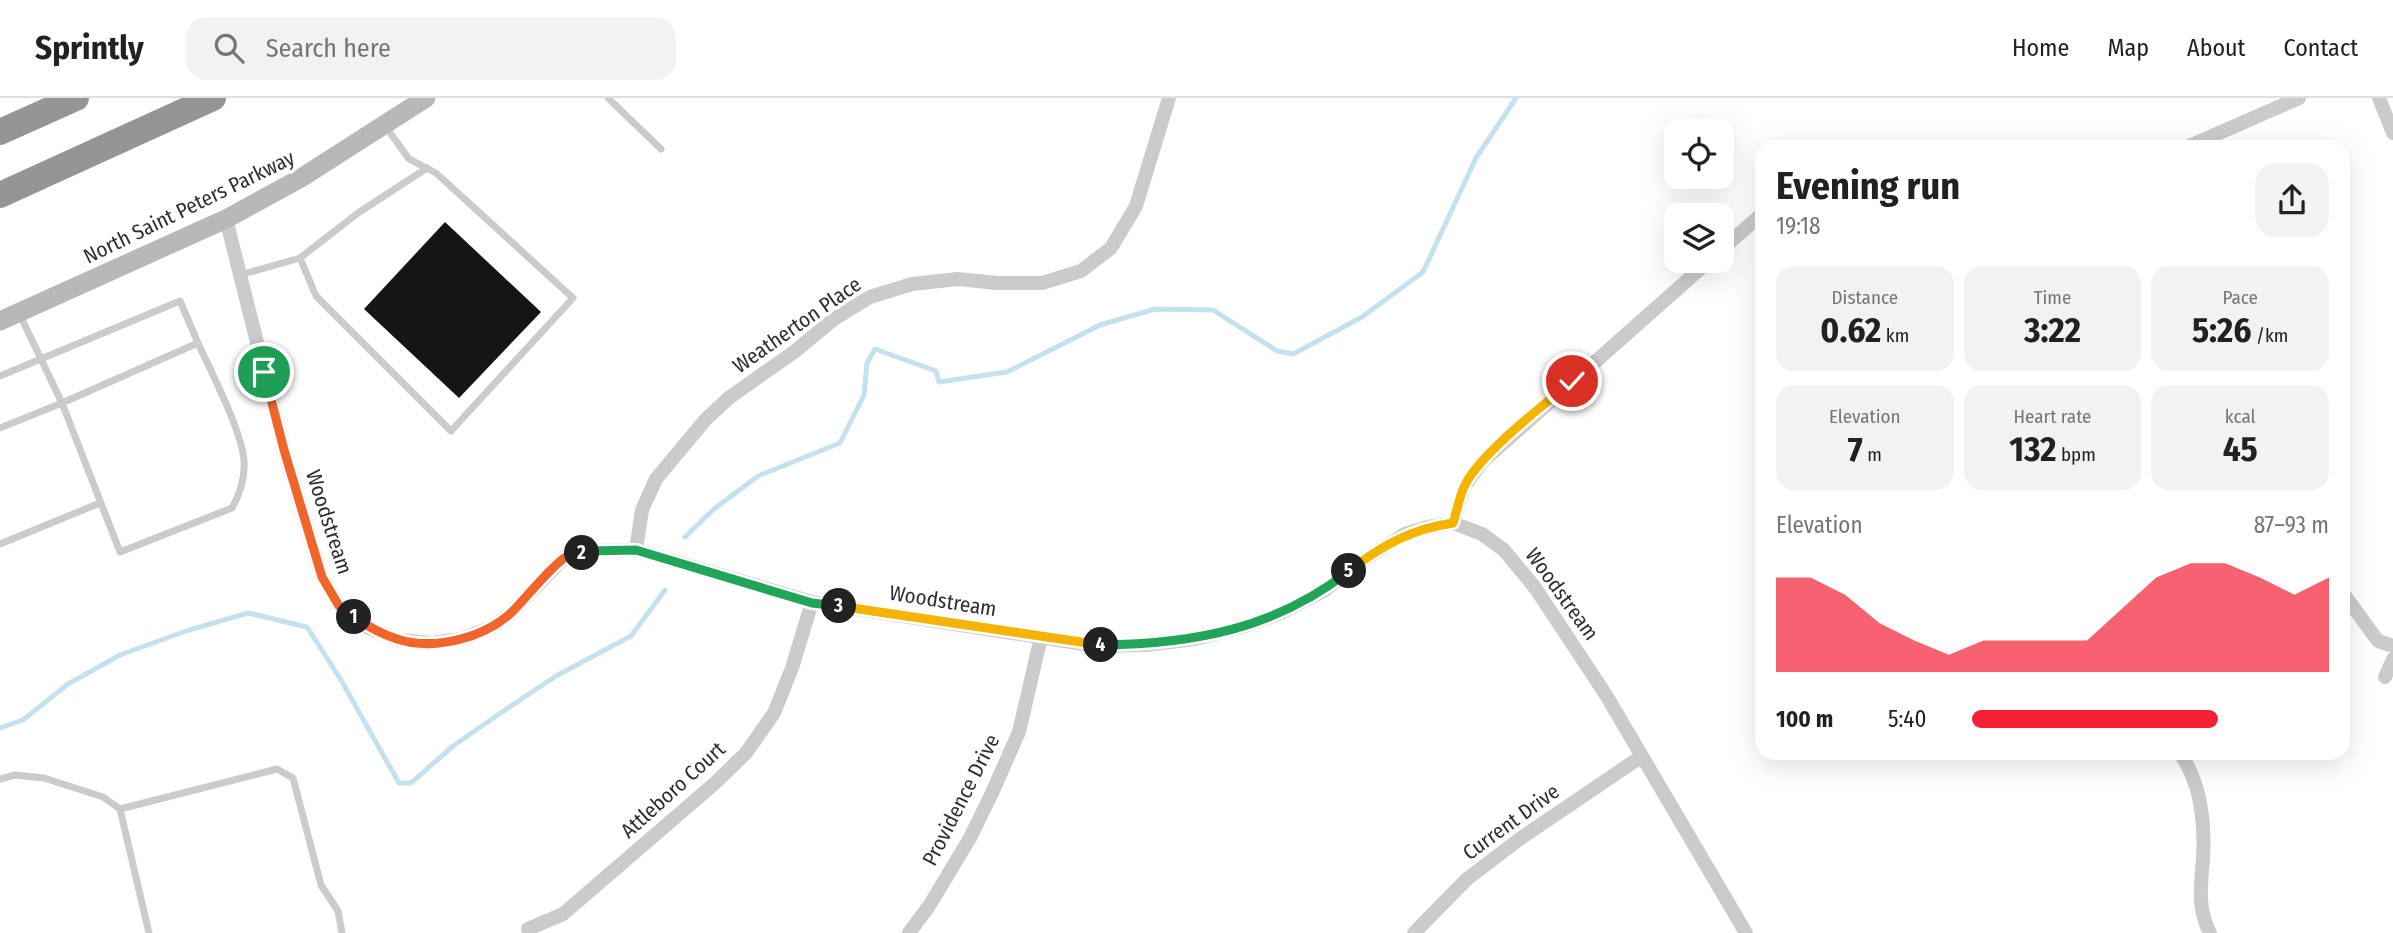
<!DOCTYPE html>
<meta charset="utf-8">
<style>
body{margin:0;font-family:"Fira Sans Condensed",sans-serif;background:#f2f2f2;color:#202124;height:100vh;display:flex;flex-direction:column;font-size:26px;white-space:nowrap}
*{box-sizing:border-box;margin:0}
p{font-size:23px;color:#757577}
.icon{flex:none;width:38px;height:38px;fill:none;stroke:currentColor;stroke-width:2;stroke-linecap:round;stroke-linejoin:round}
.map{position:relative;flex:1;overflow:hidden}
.sheet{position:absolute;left:1755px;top:42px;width:595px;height:620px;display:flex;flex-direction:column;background:#fff;border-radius:21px;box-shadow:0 7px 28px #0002}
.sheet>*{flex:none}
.buttons{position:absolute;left:1664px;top:21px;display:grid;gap:14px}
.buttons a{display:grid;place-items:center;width:70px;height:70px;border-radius:14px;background:#fff;box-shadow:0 7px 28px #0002;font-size:35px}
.pin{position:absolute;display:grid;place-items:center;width:60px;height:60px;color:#fff;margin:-30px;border:4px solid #fff;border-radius:50%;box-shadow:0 2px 7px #0007}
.km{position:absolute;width:35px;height:35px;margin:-18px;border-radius:50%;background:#222;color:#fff;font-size:19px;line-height:35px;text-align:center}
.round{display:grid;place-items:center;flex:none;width:74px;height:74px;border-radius:21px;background:#f2f2f2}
.summary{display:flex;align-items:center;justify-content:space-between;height:119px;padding:0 21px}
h1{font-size:38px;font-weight:700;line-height:52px}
.stats{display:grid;grid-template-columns:repeat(3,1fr);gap:10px;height:119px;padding:7px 21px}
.stats div{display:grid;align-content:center;border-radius:18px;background:#f2f2f2;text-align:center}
.stats b{font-size:35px;font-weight:700}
.stats small{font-size:19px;font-weight:400}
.stats p{font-size:19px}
.chart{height:196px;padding:14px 21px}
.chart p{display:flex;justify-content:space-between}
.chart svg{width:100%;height:126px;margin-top:7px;fill:#f62035;opacity:.7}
ul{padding:0 21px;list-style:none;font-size:23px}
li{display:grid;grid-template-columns:112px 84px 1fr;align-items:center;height:52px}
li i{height:18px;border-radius:9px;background:#f62035}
header{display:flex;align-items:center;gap:42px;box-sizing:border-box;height:98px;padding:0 35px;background:#fff;border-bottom:2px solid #e0e0e0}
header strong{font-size:33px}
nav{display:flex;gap:38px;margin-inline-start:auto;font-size:24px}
.search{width:490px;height:63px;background:#f2f2f2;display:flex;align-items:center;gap:18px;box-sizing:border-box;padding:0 24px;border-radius:21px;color:#757577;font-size:26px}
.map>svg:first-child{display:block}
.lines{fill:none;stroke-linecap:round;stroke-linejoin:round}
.stream{stroke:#c5e0ef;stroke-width:5}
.building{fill:#151515}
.service{stroke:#cbcbcb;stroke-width:7}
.minor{stroke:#cbcbcb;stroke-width:14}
.secondary{stroke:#b8b8b8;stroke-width:19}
.motorway{stroke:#959595;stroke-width:26}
.split-1-casing{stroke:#fff;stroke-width:14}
.split-2-casing{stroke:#fff;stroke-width:14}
.split-3-casing{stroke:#fff;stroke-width:14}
.split-4-casing{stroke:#fff;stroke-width:14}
.split-5-casing{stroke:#fff;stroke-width:14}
.split-6-casing{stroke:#fff;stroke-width:14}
.split-1{stroke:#f0652b;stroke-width:9}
.split-2{stroke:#f0652b;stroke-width:9}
.split-3{stroke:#22a559;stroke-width:9}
.split-4{stroke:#f5b400;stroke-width:9}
.split-5{stroke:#22a559;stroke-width:9}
.split-6{stroke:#f5b400;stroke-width:9}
.labels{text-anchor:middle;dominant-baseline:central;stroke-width:7;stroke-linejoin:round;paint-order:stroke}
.street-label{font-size:21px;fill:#2e2e2e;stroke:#fff}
</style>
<header>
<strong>Sprintly</strong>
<div class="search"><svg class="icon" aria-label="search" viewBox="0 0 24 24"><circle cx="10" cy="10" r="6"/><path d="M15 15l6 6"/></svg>Search here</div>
<nav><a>Home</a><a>Map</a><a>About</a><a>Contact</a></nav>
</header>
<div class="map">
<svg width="2393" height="835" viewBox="0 0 2393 835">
<rect width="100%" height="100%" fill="#fff"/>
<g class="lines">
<path class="stream" d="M 685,439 L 714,411 L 758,378 L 840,345 L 864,297 L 867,265 L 875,251 L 936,273 L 939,284 L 1007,274 L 1100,227 L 1155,211 L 1213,212 L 1277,253 L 1293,256 L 1362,219 L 1423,174 L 1476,60 L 1516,0
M 0,630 L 23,622 L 68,586 L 120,557 L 186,533 L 248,515 L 307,529 L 341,582 L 399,685 L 411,685 L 453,648 L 502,614 L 556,578 L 631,538 L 665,492"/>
</g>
<path class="building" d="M 445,124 L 541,214 L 459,300 L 364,211 Z"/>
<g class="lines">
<path class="service" d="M 608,0 L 661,51
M 300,160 L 358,115 L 427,70
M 240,177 L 300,160 L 316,198 L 451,333 L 573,200 L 436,75 L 409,61 L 386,29
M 0,278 L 180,203 L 198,245
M 0,330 L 62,305 L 120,454 L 232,410 C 240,396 245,380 244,363 C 242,333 211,274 198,245 L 62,305 L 19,215
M 0,446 L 100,405
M 0,681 L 15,677 L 44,680 L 103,699 L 120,711 L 277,671 L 293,680 L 321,787 L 338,813 L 342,835
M 120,711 L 149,835"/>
<path class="minor" d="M 2379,0 L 2393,35
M 2187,49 L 2299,0
M 226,121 L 284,352 L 322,479 L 339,508 L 369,530 L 399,542 L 432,545 L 461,541 L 492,529 L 510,516 L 565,459 L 590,453 L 636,452 L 812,504 L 1097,548 L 1146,547 L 1195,541 L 1242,529 L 1281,515 L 1325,492 L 1362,463 L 1405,436 L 1428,429 L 1453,425 L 1482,436 L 1504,452 L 1536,491 L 1606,597 L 1746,835
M 1722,151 L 1762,116
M 1453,425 L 1464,389 L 1482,364 L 1709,163
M 636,452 L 642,412 L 656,381 L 706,321 L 730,299 L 794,254 L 834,221 L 870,199 L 912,186 L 958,181 L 997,185 L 1042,185 L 1081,173 L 1111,150 L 1136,108 L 1169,0
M 2343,495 L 2378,543 L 2393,548
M 2385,579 L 2393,561
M 2179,654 C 2201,684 2205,724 2203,760 C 2201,787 2197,810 2210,835
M 528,831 L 563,816 L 714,686 L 746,655 L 774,615 L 792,570 L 812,504
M 909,835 L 929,808 L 970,740 L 992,695 L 1019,634 L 1041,539
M 1414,835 L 1467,781 L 1521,740 L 1642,658"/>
<path class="secondary" d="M 0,223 L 226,121 L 301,80 L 426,0"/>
<path class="motorway" d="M 0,34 L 76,0
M 0,97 L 213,0"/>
</g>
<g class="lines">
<defs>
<path id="split-1" d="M 264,274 L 284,352 L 322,479 L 339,508 L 354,519"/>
<path id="split-2" d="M 354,519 C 367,528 381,536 397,541 C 434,553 485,540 513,513 C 525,501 553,466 566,459 C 570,457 577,456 582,455"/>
<path id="split-3" d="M 582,455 L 590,453 L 636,452 L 812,505 L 839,508"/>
<path id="split-4" d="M 839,508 L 1101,547"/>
<path id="split-5" d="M 1101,547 C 1193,546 1275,531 1349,473"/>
<path id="split-6" d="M 1349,473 C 1382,447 1412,431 1453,425 C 1457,413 1459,400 1464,389 C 1478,357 1543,308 1572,283"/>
</defs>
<use href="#split-1" class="split-1-casing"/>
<use href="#split-2" class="split-2-casing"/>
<use href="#split-3" class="split-3-casing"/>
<use href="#split-4" class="split-4-casing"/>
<use href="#split-5" class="split-5-casing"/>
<use href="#split-6" class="split-6-casing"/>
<use href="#split-1" class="split-1"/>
<use href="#split-2" class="split-2"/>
<use href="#split-3" class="split-3"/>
<use href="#split-4" class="split-4"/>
<use href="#split-5" class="split-5"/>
<use href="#split-6" class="split-6"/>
</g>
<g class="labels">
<g class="street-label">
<text transform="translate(189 109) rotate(-26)">North Saint Peters Parkway</text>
<text transform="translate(797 227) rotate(-35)">Weatherton Place</text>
<text transform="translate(329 424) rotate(72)">Woodstream</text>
<text transform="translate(1562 496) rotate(54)">Woodstream</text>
<text transform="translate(943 503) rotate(9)">Woodstream</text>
<text transform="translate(673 692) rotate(-42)">Attleboro Court</text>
<text transform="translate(961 702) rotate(-63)">Providence Drive</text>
<text transform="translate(1511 724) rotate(-36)">Current Drive</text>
</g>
</g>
</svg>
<div class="buttons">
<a><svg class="icon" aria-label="locate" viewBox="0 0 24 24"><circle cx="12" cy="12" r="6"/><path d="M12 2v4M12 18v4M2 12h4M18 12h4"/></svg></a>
<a><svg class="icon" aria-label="layers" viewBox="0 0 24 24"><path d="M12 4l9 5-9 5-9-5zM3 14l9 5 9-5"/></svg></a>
</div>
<div class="pin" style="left:264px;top:274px;background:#1e9e55"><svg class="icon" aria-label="arrive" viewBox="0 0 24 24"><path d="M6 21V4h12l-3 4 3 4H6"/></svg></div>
<div class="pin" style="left:1572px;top:283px;background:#d93025"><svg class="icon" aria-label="check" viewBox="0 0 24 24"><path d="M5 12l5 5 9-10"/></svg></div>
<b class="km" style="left:354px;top:519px">1</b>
<b class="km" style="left:582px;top:455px">2</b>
<b class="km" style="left:839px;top:508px">3</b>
<b class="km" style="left:1101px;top:547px">4</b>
<b class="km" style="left:1349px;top:473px">5</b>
<section class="sheet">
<div class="summary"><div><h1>Evening run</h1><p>19:18</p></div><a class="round"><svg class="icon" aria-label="share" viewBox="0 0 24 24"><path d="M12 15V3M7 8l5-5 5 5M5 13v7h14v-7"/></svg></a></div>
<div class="stats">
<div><p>Distance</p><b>0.62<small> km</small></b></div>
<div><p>Time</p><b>3:22</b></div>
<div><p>Pace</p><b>5:26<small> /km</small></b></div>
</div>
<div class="stats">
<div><p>Elevation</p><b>7<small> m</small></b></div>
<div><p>Heart rate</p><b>132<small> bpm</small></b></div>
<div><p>kcal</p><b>45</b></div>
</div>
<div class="chart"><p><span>Elevation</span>87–93 m</p>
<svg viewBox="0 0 160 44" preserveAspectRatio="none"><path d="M0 44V11L10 11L20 17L30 27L40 33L50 38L60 33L70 33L80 33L90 33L100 22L110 11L120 6L130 6L140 11L150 17L160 11V44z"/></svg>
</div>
<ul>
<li><b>100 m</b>5:40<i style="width:69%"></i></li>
</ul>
</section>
</div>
